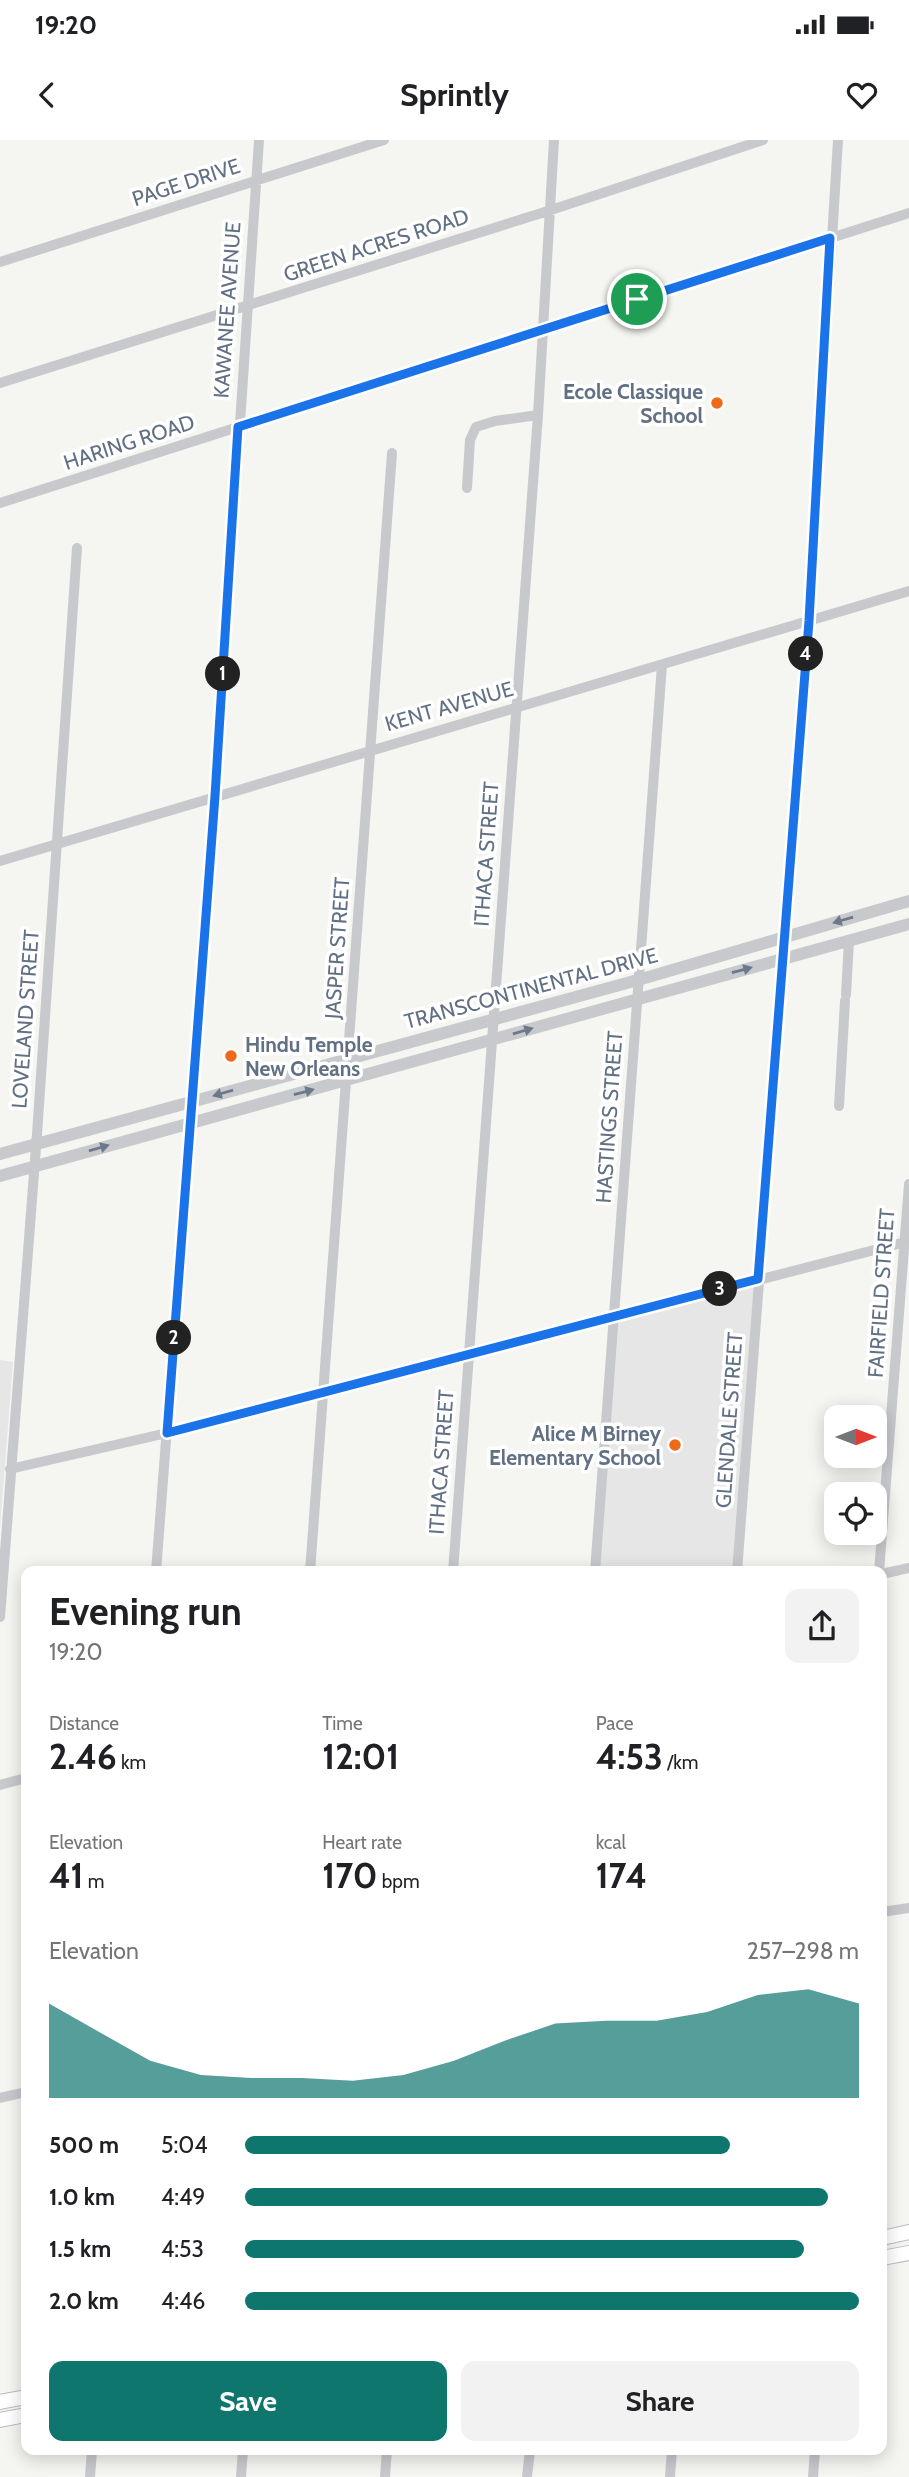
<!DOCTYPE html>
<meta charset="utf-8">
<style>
body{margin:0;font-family:Cabin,sans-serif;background:#f2f2f2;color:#202124;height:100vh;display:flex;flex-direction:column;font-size:26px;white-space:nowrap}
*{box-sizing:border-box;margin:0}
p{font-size:23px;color:#757577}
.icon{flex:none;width:38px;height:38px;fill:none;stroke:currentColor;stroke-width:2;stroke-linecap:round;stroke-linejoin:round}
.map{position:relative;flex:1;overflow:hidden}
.details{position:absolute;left:21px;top:1426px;width:866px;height:889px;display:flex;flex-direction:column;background:#fff;border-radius:14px;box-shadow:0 4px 18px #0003}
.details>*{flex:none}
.needle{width:46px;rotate:90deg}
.fabs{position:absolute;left:824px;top:1265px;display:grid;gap:14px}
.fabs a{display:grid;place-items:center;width:63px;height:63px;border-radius:14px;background:#fff;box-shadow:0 4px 18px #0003;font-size:35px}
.pin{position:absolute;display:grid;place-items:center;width:60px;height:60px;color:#fff;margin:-30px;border:4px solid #fff;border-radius:50%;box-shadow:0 2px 7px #0007}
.km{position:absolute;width:35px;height:35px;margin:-18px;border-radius:50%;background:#222;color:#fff;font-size:19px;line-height:35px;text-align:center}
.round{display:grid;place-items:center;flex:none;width:74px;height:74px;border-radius:14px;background:#f2f2f2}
.head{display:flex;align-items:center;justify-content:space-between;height:119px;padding:0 28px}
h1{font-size:38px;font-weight:700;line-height:52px}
.figures{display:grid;grid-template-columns:repeat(3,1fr);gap:10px;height:119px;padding:7px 28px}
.figures div{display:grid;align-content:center}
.figures b{font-size:35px;font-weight:700}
.figures small{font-size:19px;font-weight:400}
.figures p{font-size:19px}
.chart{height:196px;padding:14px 28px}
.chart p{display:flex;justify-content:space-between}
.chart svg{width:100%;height:126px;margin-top:7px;fill:#0f766e;opacity:.7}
.cta{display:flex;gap:14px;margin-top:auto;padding:14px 28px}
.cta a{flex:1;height:80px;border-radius:14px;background:#0f766e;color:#fff;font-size:28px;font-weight:700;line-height:80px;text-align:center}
.cta a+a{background:#f2f2f2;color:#202124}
ul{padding:0 28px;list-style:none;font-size:23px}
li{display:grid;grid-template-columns:112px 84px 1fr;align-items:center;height:52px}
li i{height:18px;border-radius:9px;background:#0f766e}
.status{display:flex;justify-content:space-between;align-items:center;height:49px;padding:0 35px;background:#fff;direction:ltr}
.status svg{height:19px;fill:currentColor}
header{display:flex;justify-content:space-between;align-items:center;height:91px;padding:0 28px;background:#fff;font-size:32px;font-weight:700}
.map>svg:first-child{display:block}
.built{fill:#e5e6e5}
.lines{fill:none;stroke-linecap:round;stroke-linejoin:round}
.secondary-casing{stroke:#b9bcc1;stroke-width:16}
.minor{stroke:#c7c9cd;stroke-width:10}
.tertiary{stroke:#c7c9cd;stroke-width:12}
.secondary{stroke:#fff;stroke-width:14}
.oneway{fill:#6c798b}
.route-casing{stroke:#fff;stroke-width:14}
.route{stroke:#1a73e8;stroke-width:9}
.poi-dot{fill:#ee6918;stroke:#fff;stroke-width:2.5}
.labels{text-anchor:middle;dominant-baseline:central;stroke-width:7;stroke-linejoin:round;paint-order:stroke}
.street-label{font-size:21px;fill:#627084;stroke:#fff}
.poi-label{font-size:21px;font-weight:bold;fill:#627084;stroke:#fff;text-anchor:end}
</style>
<div class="status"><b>19:20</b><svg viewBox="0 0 49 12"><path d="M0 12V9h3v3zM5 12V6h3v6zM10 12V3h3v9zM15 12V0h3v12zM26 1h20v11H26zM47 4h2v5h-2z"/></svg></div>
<header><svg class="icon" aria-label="back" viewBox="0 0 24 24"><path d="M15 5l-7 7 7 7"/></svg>Sprintly<svg class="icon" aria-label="heart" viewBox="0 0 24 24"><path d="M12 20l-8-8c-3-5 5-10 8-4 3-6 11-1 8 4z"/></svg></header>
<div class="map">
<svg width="909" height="2337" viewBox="0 0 909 2337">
<rect width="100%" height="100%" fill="#f5f5f1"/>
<path class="built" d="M 754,1144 L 732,1431 L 599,1432 L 619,1179 Z
M 0,1220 L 13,1222 L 0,1388 Z"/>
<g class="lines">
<defs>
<path id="secondary" d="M 882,2098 L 909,2092
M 882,2118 L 909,2113
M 0,2262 L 26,2257
M 0,2280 L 26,2275"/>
</defs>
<use href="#secondary" class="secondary-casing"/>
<path class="minor" d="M 0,122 L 384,0
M 0,243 L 548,71 L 763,0
M 467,348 L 470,300 L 476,287 L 495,281 L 538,275
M 0,363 L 909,73
M 0,721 L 909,451
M 846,855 L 849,800
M 839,966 L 845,861
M 10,1329 L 167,1293 L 909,1101
M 156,1432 L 215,656 L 259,0
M 310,1432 L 392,313
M 453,1432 L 538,275 L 554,0
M 595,1432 L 662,525
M 737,1432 L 809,481 L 838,0
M 879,1432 L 909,1044
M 882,1434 L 909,1428
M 0,1477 L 37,994 L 77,408
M 0,1645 L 26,1638
M 882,1772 L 909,1768
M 0,1958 L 26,1952
M 90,2337 L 92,2310
M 241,2337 L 243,2310
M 385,2337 L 387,2310
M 527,2337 L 530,2310
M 670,2337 L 672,2310
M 813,2337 L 815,2310"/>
<path class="tertiary" d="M 0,1014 L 638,840 L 909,761
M 0,1036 L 909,784"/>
<use href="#secondary" class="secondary"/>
</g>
<defs><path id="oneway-solid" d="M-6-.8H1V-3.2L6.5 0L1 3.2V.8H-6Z" transform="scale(1.75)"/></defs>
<g class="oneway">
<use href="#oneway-solid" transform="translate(843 780) rotate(164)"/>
<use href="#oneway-solid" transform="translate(742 830) rotate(-15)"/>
<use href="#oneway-solid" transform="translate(523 891) rotate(-16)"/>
<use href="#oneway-solid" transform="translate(304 952) rotate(-15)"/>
<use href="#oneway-solid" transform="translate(223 953) rotate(164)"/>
<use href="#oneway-solid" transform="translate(99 1008) rotate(-16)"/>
</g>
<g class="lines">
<defs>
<path id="route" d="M 830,98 L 809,481 L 758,1139 L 167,1293 L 215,656 L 238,287 Z"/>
</defs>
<use href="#route" class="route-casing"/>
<use href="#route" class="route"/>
</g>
<g class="poi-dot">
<circle cx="717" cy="263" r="7"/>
<circle cx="231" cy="916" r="7"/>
<circle cx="675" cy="1305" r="7"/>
</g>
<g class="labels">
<g class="street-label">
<text transform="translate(186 42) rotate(-18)">PAGE DRIVE</text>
<text transform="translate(376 105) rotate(-18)">GREEN ACRES ROAD</text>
<text transform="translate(227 170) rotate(-86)">KAWANEE AVENUE</text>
<text transform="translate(129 302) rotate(-18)">HARING ROAD</text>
<text transform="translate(449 566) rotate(-16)">KENT AVENUE</text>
<text transform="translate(486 714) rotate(-86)">ITHACA STREET</text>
<text transform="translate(337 808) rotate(-86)">JASPER STREET</text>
<text transform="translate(531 848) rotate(-15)">TRANSCONTINENTAL DRIVE</text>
<text transform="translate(25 879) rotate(-86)">LOVELAND STREET</text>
<text transform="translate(609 977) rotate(-86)">HASTINGS STREET</text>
<text transform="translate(881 1153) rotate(-86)">FAIRFIELD STREET</text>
<text transform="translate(729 1280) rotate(-86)">GLENDALE STREET</text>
<text transform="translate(441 1322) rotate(-86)">ITHACA STREET</text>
</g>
<g class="poi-label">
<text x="703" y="251">Ecole Classique<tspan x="703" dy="24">School</tspan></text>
<text x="245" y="904" text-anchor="start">Hindu Temple<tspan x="245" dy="24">New Orleans</tspan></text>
<text x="661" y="1293">Alice M Birney<tspan x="661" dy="24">Elementary School</tspan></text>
</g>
</g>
</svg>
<div class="fabs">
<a><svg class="needle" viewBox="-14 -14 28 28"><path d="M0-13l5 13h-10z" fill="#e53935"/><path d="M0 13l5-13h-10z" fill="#757577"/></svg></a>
<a><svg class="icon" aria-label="locate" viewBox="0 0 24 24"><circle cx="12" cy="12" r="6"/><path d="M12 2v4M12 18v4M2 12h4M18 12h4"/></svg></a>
</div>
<div class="pin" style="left:637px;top:159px;background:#1e9e55"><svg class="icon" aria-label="arrive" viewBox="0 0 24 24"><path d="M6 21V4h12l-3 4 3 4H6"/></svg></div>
<b class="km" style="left:223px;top:534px">1</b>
<b class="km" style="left:174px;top:1198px">2</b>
<b class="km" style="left:720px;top:1149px">3</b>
<b class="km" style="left:806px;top:514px">4</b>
<section class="details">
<div class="head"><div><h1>Evening run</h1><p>19:20</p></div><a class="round"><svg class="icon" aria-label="share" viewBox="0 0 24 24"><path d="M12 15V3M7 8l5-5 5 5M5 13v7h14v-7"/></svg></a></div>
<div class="figures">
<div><p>Distance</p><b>2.46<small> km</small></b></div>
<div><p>Time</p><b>12:01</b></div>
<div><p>Pace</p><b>4:53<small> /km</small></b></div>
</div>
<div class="figures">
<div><p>Elevation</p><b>41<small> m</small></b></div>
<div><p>Heart rate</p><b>170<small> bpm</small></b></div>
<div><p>kcal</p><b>174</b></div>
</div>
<div class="chart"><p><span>Elevation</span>257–298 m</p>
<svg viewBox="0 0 160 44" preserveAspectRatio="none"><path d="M0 44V11L10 21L20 31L30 36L40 37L50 37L60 38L70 36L80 31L90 24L100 18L110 17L120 17L130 14L140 8L150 6L160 11V44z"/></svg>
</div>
<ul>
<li><b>500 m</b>5:04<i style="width:79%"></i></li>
<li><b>1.0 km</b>4:49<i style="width:95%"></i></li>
<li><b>1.5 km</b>4:53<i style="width:91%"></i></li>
<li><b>2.0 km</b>4:46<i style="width:100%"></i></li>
</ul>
<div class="cta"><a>Save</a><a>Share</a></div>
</section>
</div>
